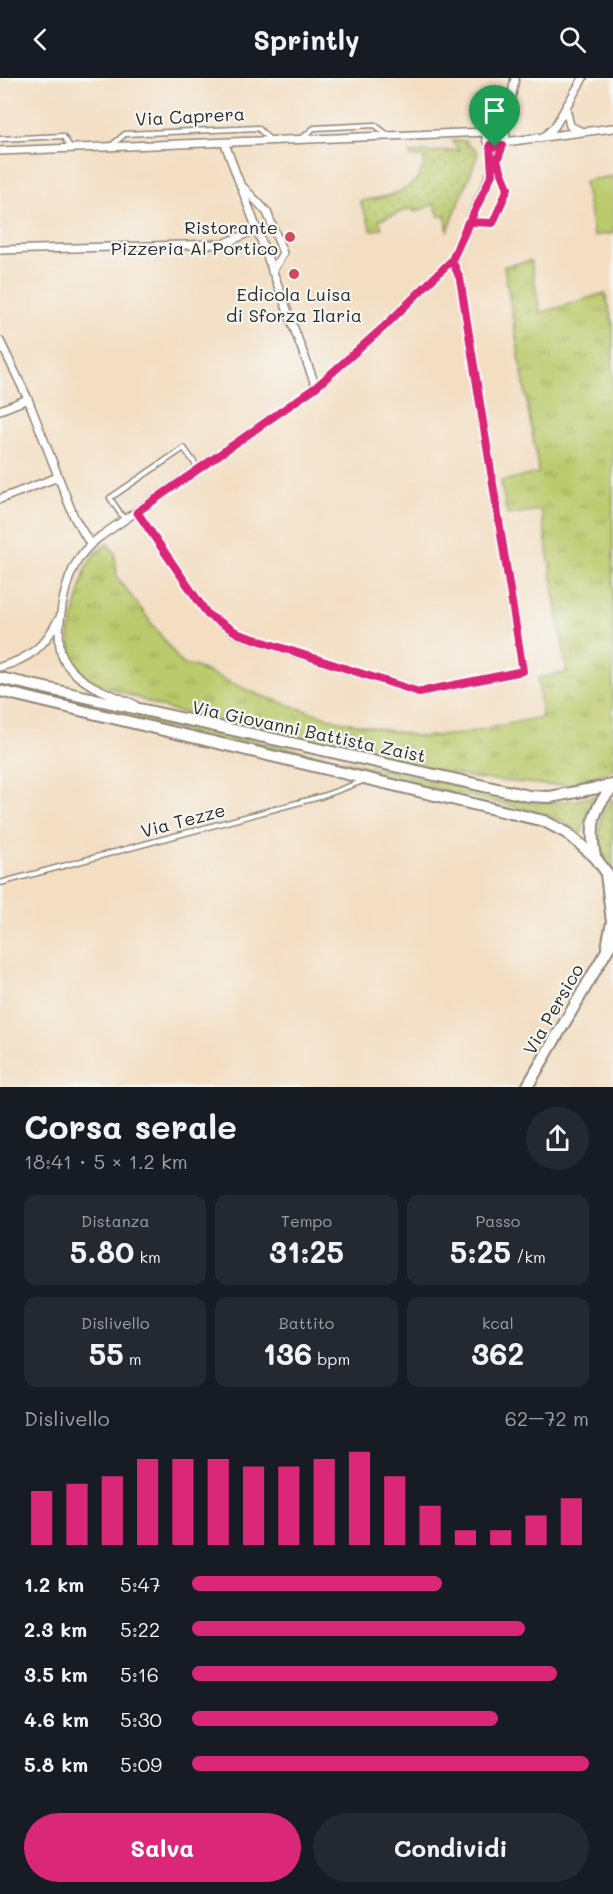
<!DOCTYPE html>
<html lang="it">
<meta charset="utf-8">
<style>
body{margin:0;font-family:Mali,sans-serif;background:#242831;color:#f1f3f6;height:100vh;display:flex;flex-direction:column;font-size:22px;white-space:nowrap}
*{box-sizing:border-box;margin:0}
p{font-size:20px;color:#9ea1a6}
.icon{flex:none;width:33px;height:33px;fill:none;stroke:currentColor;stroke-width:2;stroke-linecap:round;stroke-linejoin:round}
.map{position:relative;height:1009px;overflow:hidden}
.details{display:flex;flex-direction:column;background:#171b24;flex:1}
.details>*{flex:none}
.pin{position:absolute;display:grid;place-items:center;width:51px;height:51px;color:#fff;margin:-62px -26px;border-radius:50% 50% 50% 0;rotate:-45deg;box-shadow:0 0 6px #0007}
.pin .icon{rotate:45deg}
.round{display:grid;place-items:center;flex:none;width:63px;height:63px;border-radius:32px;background:#242831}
.summary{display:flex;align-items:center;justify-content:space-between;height:102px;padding:0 24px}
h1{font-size:33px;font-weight:800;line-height:45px}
.figures{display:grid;grid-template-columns:repeat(3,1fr);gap:9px;height:102px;padding:6px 24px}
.figures div{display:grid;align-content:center;border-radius:12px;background:#242831;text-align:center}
.figures b{font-size:30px;font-weight:800}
.figures small{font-size:16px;font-weight:400}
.figures p{font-size:16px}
.chart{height:168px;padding:12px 24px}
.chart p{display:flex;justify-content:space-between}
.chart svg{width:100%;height:108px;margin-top:6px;stroke:#db2777;stroke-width:6}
.primary-button{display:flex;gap:12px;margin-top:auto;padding:12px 24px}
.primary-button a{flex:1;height:69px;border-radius:36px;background:#db2777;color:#fff;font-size:24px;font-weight:800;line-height:69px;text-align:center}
.primary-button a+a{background:#242831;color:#f1f3f6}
ul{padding:0 24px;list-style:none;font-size:20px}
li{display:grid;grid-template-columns:96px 72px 1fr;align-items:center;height:45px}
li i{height:15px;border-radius:8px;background:#db2777}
header{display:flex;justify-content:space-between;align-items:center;height:78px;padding:0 24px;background:#171b24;font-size:27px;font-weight:800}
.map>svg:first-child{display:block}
.grass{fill:url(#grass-dots);stroke:#737a4c;stroke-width:1.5}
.park{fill:url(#park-tufts);stroke:#737a4c;stroke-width:1.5}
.pitch{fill:#bbca6c;stroke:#737a4c;stroke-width:1.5}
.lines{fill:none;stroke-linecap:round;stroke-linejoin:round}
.lane-casing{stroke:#8f8476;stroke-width:7}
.street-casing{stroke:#8f8476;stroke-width:10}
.secondary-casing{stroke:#8f8476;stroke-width:14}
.primary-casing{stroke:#8f8476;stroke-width:14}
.lane{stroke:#fff;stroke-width:4}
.street{stroke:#fff;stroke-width:7}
.secondary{stroke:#fff;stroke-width:10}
.primary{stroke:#fff;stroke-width:10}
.route-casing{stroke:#fff;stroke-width:12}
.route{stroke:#db2777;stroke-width:8}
.poi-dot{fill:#d1495b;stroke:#f6f6f2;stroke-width:2}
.labels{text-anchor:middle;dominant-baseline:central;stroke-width:4.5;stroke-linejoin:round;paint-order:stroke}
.street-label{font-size:18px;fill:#2b2b2b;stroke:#f6f6f2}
.poi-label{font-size:18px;fill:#2b2b2b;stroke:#f6f6f2;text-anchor:end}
</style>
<header><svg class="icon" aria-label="back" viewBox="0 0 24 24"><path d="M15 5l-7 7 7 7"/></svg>Sprintly<svg class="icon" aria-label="search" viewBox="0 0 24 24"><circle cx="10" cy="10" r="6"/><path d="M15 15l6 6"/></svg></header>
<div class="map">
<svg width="613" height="1009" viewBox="0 0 613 1009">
<defs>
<pattern id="grass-dots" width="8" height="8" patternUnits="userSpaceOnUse" patternTransform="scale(1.5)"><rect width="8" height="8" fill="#bbca6c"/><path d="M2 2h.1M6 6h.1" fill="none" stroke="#98a459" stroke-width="1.8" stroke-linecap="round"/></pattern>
<pattern id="park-tufts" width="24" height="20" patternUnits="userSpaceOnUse" patternTransform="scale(1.5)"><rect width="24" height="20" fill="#bbca6c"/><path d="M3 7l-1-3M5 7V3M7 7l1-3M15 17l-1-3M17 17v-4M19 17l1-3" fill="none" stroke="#98a459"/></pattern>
</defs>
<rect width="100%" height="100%" fill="#f6f6f2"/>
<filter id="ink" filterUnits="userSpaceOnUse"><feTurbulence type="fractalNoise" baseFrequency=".0167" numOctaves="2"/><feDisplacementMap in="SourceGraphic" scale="12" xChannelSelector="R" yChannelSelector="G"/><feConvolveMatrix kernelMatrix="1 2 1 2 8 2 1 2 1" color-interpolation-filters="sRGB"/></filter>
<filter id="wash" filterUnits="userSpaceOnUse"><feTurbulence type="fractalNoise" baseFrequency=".008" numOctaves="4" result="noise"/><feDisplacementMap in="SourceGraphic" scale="24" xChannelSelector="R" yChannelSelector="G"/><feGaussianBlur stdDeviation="1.35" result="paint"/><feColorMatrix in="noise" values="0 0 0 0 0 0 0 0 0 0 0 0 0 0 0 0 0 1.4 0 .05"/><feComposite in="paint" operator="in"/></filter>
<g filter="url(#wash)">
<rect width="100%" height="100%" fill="#f3dec2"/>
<path class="grass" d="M 452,63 L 467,63 L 466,66 L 474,70 L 478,76 L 448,152 L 445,137 L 439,138 L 434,126 L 414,134 L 412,130 L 379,142 L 382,150 L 372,153 L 360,123 C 389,119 420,114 425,80 L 410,78 L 410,75 L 459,72 Z
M 0,605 L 531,725 L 572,723 L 594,718 L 593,722 L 581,756 L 565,745 L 542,735 L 0,612 Z
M 613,720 L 613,792 C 597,771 593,741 613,720 Z"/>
<path class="park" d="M 531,183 L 540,235 L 605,215 L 613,246 L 613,693 L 568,707 L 546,707 L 473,700 L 167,631 L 95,604 L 84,596 L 72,581 L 69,556 L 86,489 L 94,477 L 107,465 L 115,475 L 117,499 L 182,586 L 196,589 L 259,617 L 335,642 L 422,659 L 460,656 L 542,639 L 538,600 L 567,594 L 541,432 L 507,437 L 501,403 L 539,395 L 504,188 Z"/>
<path class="pitch" d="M 613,98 L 613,155 L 594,158 L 584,103 Z"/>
</g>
<g filter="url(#ink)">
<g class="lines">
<defs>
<path id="lane" d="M 0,61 L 63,58 L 71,70
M 301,61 L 314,50 L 375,47 L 388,57
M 111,68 L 125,56 L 258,50 L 269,61
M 469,144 L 493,145 L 508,110 L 497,83
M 124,441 L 110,420 L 184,370 L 198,390
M 0,805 L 323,718 L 363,703"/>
<path id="street" d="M 566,30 L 570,48 L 580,53
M486 59a10 10 0 1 1 20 0a10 10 0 1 1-20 0Z
M 493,50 L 510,28
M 505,54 L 515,0
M 545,58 L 555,48 L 583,0
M 505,64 L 613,50
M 225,66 L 316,309
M 490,67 L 492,95
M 0,73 L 488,54
M 242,108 L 267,134 L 283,175 L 272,194
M 0,172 L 223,166 L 255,152
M 0,263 L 28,321 L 74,439 L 90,466
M 0,332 L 28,321
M 0,421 L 58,399
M 137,434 L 208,537 L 239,557 L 419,614 L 523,593 L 460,201 L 452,182
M 0,589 C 29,581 45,568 58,542
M 134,626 C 111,616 83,608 67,587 C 51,567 63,511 74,489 C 80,476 90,466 101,458 L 316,309 L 386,247 L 452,182 L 503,67"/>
<path id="secondary" d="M 606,796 L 612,844 L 607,869
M 527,1009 L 613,862"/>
<path id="primary" d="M 0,600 L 529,718 L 550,719 L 613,707
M 0,613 L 544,743 L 567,755 L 595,779 L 613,803
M 595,779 C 590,751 591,730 613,710"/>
</defs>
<use href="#lane" class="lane-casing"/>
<use href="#street" class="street-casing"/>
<use href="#secondary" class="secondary-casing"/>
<use href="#primary" class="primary-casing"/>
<use href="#lane" class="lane"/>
<use href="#street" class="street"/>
<use href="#secondary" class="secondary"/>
<use href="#primary" class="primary"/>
</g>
</g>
<g class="lines" filter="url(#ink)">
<defs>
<path id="route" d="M 495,69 L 490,67 L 492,96 L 452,182 L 386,247 L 316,309 L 137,434 L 208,537 L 239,556 L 419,614 L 523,593 L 460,201 L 452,182 L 468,144 L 493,145 L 508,110 L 497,83 L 503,67 L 495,69"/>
</defs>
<use href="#route" class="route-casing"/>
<use href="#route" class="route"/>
</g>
<g class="poi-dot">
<circle cx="290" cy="159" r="6"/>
<circle cx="294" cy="196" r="6"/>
</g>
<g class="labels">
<g class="street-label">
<text transform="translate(190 38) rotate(-3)">Via Caprera</text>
<text transform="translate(309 653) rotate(12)">Via Giovanni Battista Zaist</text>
<text transform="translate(183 742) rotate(-15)">Via Tezze</text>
<text transform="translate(553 931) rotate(-60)">Via Persico</text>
</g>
<g class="poi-label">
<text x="278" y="149">Ristorante<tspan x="278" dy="21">Pizzeria Al Portico</tspan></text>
<text x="294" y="216" text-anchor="middle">Edicola Luisa<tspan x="294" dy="21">di Sforza Ilaria</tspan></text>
</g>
</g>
</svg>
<div class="pin" style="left:495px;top:69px;background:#1e9e55"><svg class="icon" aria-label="arrive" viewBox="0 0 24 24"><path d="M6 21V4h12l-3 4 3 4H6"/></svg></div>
</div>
<section class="details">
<div class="summary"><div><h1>Corsa serale</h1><p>18:41 · 5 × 1.2 km</p></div><a class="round"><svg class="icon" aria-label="share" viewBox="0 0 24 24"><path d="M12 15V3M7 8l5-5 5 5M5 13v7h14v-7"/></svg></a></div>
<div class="figures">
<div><p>Distanza</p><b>5.80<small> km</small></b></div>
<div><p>Tempo</p><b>31:25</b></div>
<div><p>Passo</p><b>5:25<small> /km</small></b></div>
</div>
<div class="figures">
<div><p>Dislivello</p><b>55<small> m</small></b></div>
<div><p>Battito</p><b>136<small> bpm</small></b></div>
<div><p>kcal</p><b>362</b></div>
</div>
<div class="chart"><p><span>Dislivello</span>62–72 m</p>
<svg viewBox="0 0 160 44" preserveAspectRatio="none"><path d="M5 44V22M15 44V19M25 44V16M35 44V9M45 44V9M55 44V9M65 44V12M75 44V12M85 44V9M95 44V6M105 44V16M115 44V28M125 44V38M135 44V38M145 44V32M155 44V25"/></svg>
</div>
<ul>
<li><b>1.2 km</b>5:47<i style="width:63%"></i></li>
<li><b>2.3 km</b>5:22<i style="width:84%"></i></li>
<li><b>3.5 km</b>5:16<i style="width:92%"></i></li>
<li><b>4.6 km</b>5:30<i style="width:77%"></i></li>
<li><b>5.8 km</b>5:09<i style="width:100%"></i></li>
</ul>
<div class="primary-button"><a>Salva</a><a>Condividi</a></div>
</section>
